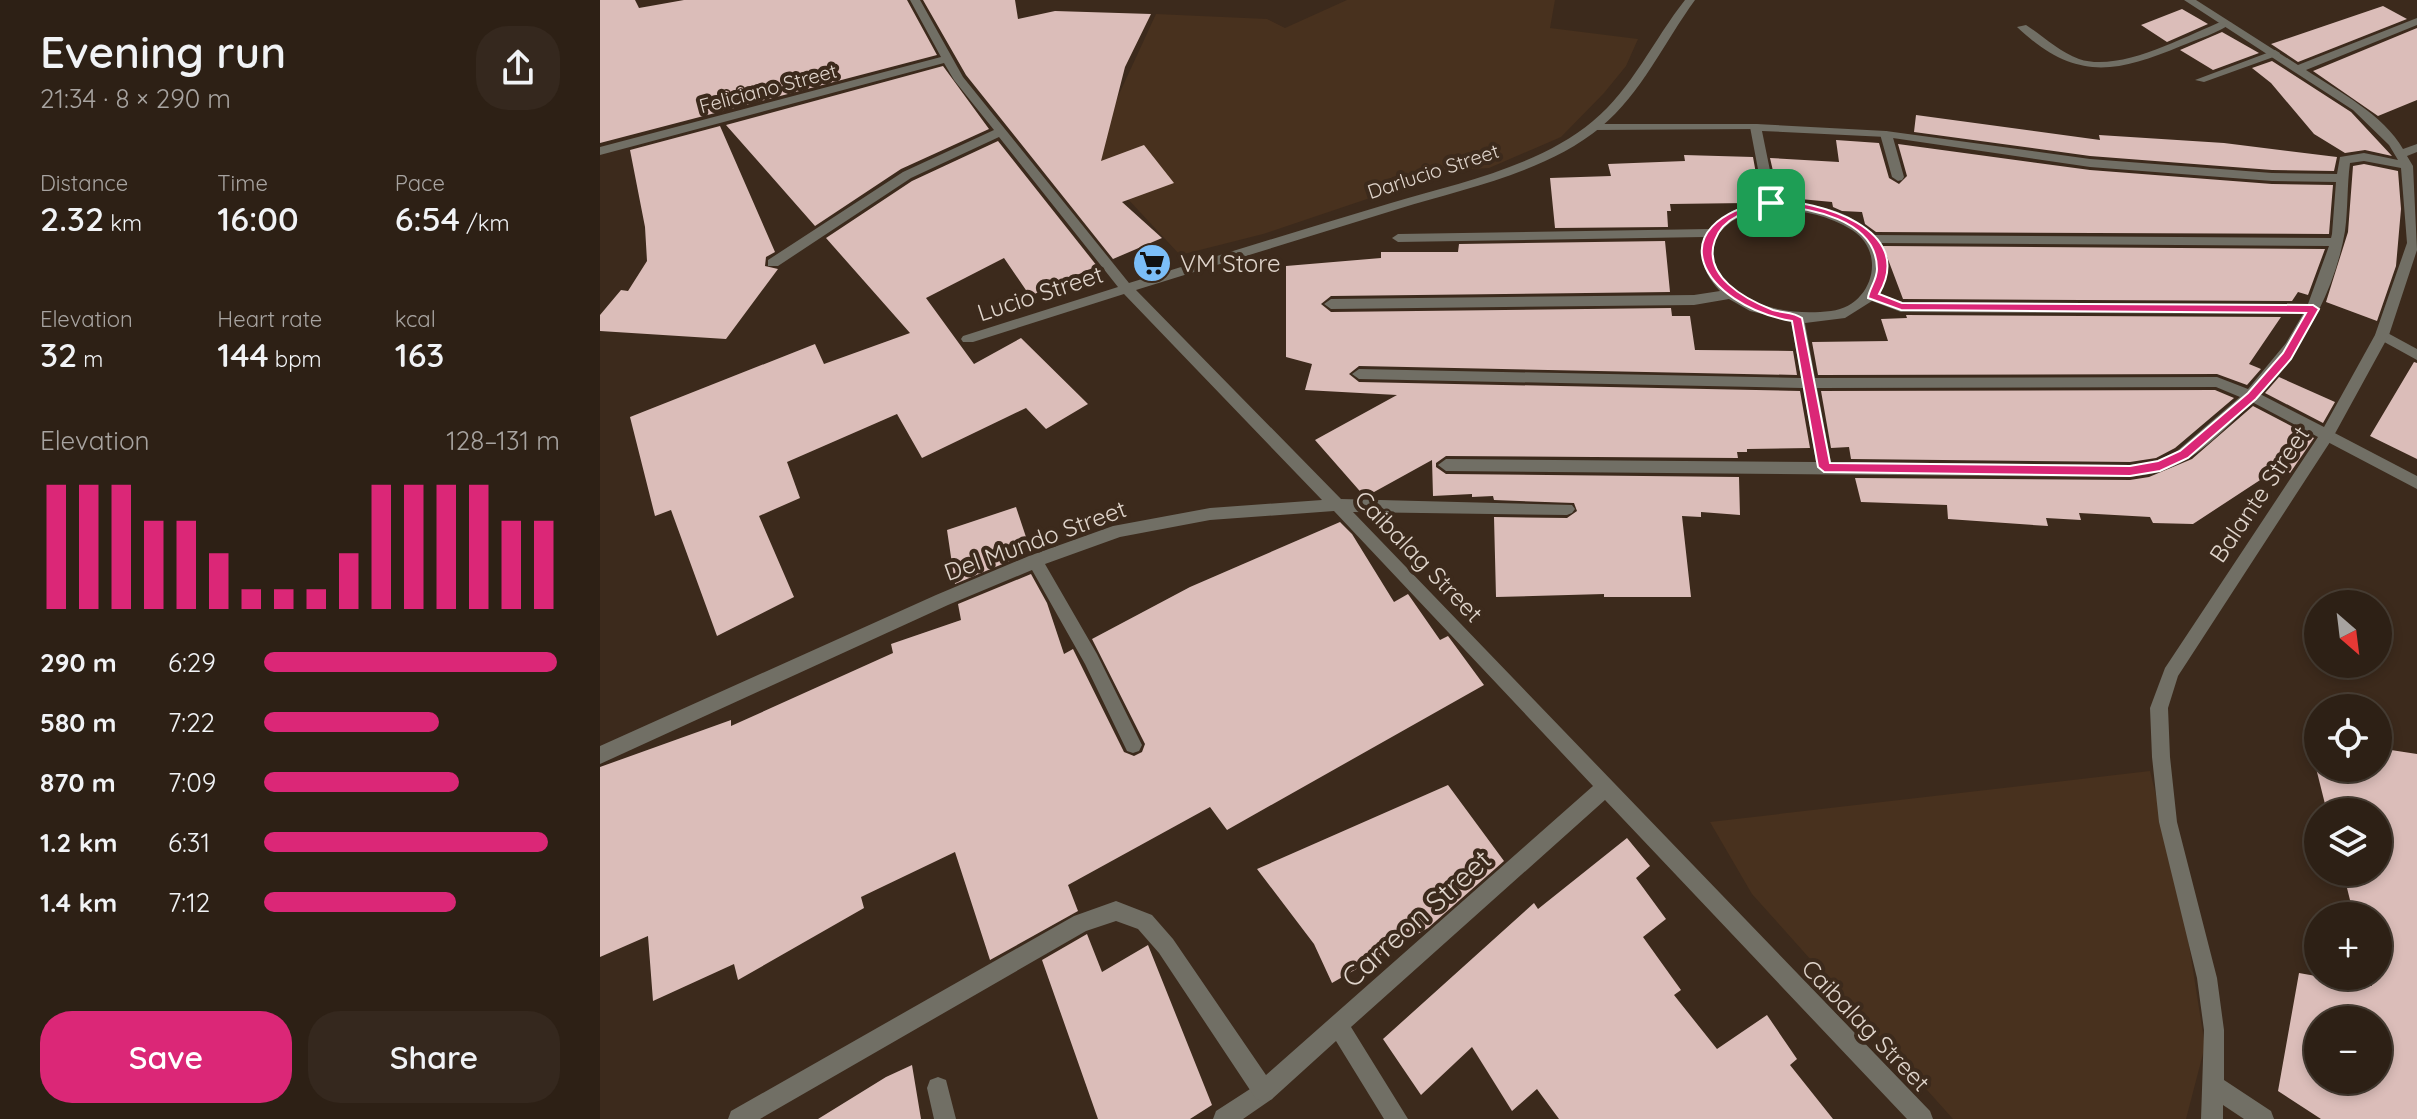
<!DOCTYPE html>
<meta charset="utf-8">
<style>
body{margin:0;font-family:Quicksand,sans-serif;background:#35281e;color:#f1f3f6;height:100vh;display:flex;flex-direction:column;font-size:30px;white-space:nowrap}
*{box-sizing:border-box;margin:0}
p{font-size:26px;color:#a7a3a0}
.icon{flex:none;width:44px;height:44px;fill:none;stroke:currentColor;stroke-width:2;stroke-linecap:round;stroke-linejoin:round}
.map{position:relative;flex:1;overflow:hidden}
.details{display:flex;flex-direction:column;background:#2d2015;width:600px}
.details>*{flex:none}
.needle{width:52px;rotate:152deg}
.fabs{position:absolute;left:1704px;top:590px;display:grid;gap:16px}
.fabs a{display:grid;place-items:center;width:88px;height:88px;border-radius:50%;background:#2d2015;box-shadow:0 4px 12px #0003,0 0 0 2px #483e34;font-size:40px}
.pin{position:absolute;display:grid;place-items:center;width:68px;height:68px;color:#fff;margin:-34px;border-radius:16px;box-shadow:0 4px 12px #0006}
.round{display:grid;place-items:center;flex:none;width:84px;height:84px;border-radius:32px;background:#35281e}
.overview{display:flex;align-items:center;justify-content:space-between;height:136px;padding:0 40px}
h1{font-size:44px;font-weight:600;line-height:60px}
.stats{display:grid;grid-template-columns:repeat(3,1fr);gap:12px;height:136px;padding:8px 40px}
.stats div{display:grid;align-content:center}
.stats b{font-size:34px;font-weight:600}
.stats small{font-size:22px;font-weight:400}
.stats p{font-size:22px}
.chart{height:224px;padding:16px 40px}
.chart p{display:flex;justify-content:space-between}
.chart svg{width:100%;height:144px;margin-top:8px;stroke:#db2777;stroke-width:6}
.action{display:flex;gap:16px;margin-top:auto;padding:16px 40px}
.action a{flex:1;height:92px;border-radius:32px;background:#db2777;color:#fff;font-size:32px;font-weight:600;line-height:92px;text-align:center}
.action a+a{background:#35281e;color:#f1f3f6}
ul{padding:0 40px;list-style:none;font-size:26px}
li{display:grid;grid-template-columns:128px 96px 1fr;align-items:center;height:60px}
li i{height:20px;border-radius:10px;background:#db2777}
main{display:flex;flex:1;min-height:0}
.map>svg:first-child{display:block}
.built{fill:#48311e}
.building{fill:#dbbdb9;fill-rule:evenodd}
.lines{fill:none;stroke-linecap:round;stroke-linejoin:round}
.service{fill:#716f65;fill-rule:evenodd}
.minor{fill:#716f65;fill-rule:evenodd}
.route{fill:#db2777;stroke:#fff;stroke-width:2;fill-rule:evenodd}
.labels{text-anchor:middle;dominant-baseline:central;stroke-width:8;stroke-linejoin:round;paint-order:stroke}
.far-street-label{font-size:20px;fill:#e0d5cc;stroke:#3c2a1c}
.poi-label{font-size:24px;fill:#e0d5cc;stroke:#3c2a1c;text-anchor:start}
.street-label{font-size:24px;fill:#e0d5cc;stroke:#3c2a1c}
.near-street-label{font-size:28px;fill:#e0d5cc;stroke:#3c2a1c}
</style>
<main>
<section class="details">
<div class="overview"><div><h1>Evening run</h1><p>21:34 · 8 × 290 m</p></div><a class="round"><svg class="icon" aria-label="share" viewBox="0 0 24 24"><path d="M12 15V3M7 8l5-5 5 5M5 13v7h14v-7"/></svg></a></div>
<div class="stats">
<div><p>Distance</p><b>2.32<small> km</small></b></div>
<div><p>Time</p><b>16:00</b></div>
<div><p>Pace</p><b>6:54<small> /km</small></b></div>
</div>
<div class="stats">
<div><p>Elevation</p><b>32<small> m</small></b></div>
<div><p>Heart rate</p><b>144<small> bpm</small></b></div>
<div><p>kcal</p><b>163</b></div>
</div>
<div class="chart"><p><span>Elevation</span>128–131 m</p>
<svg viewBox="0 0 160 44" preserveAspectRatio="none"><path d="M5 44V6M15 44V6M25 44V6M35 44V17M45 44V17M55 44V27M65 44V38M75 44V38M85 44V38M95 44V27M105 44V6M115 44V6M125 44V6M135 44V6M145 44V17M155 44V17"/></svg>
</div>
<ul>
<li><b>290 m</b>6:29<i style="width:99%"></i></li>
<li><b>580 m</b>7:22<i style="width:59%"></i></li>
<li><b>870 m</b>7:09<i style="width:66%"></i></li>
<li><b>1.2 km</b>6:31<i style="width:96%"></i></li>
<li><b>1.4 km</b>7:12<i style="width:65%"></i></li>
</ul>
<div class="action"><a>Save</a><a>Share</a></div>
</section>
<div class="map">
<svg width="1817" height="1119" viewBox="0 0 1817 1119">
<rect width="100%" height="100%" fill="#3c2a1c"/>
<path class="built" d="M 747,0 L 955,0 L 950,28 L 1038,39 L 1026,66 L 1004,93 L 961,137 L 889,168 L 853,170 L 663,234 L 580,255 L 485,153 L 515,103 L 556,14 L 667,19 L 685,28 Z
M 1550,771 L 1582,901 L 1605,1046 L 1586,1119 L 1353,1119 L 1152,894 L 1110,822 Z"/>
<path class="building" d="M 0,0 L 35,0 L 39,8 L 84,0 L 307,0 L 337,55 L 0,143 Z
M 323,0 L 415,0 L 418,19 L 455,11 L 551,14 L 525,67 L 501,161 L 544,145 L 574,183 L 522,202 L 562,238 L 513,259 L 366,75 Z
M 1783,6 L 1807,19 L 1698,62 L 1671,44 Z
M 1582,9 L 1608,24 L 1567,42 L 1541,25 Z
M 1817,28 L 1817,100 L 1778,116 L 1713,71 Z
M 1622,32 L 1659,53 L 1613,70 L 1580,50 Z
M 1672,61 L 1751,112 L 1792,156 L 1765,150 L 1745,153 L 1714,134 L 1671,83 L 1652,68 Z
M 343,66 L 389,129 L 301,169 L 215,226 L 126,125 Z
M 1316,115 L 1500,140 L 1499,135 L 1624,143 L 1737,157 L 1734,171 L 1672,170 L 1490,156 L 1314,132 Z
M 120,126 L 175,252 L 166,257 L 165,266 L 178,269 L 126,339 L 0,331 L 0,315 L 21,290 L 28,291 L 47,261 L 45,227 L 30,150 Z
M 1236,140 L 1279,143 L 1289,178 L 1299,184 L 1307,176 L 1298,144 L 1490,170 L 1672,184 L 1733,185 L 1729,234 L 1276,232 L 1265,224 L 1262,212 L 1242,211 L 1233,207 L 1232,202 L 1179,197 L 1170,158 L 1239,162 Z
M 398,141 L 497,266 L 430,296 L 404,258 L 326,298 L 374,364 L 421,338 L 488,404 L 446,429 L 426,408 L 322,458 L 297,414 L 187,462 L 200,498 L 159,516 L 194,597 L 117,636 L 71,510 L 55,516 L 30,417 L 215,344 L 224,364 L 310,333 L 226,238 L 312,181 Z
M 1084,155 L 1153,157 L 1160,196 L 1152,196 L 1153,201 L 1147,203 L 1070,204 L 1071,211 L 1067,211 L 1068,227 L 955,228 L 950,178 L 1011,176 L 1008,164 L 1085,161 Z
M 1764,164 L 1798,171 L 1801,209 L 1796,266 L 1777,321 L 1726,302 L 1748,232 L 1753,166 Z
M 1065,241 L 1070,292 L 731,296 L 721,304 L 731,312 L 1071,308 L 1072,316 L 1090,316 L 1095,350 L 1193,351 L 1197,375 L 759,366 L 749,374 L 759,382 L 1200,391 L 1210,448 L 1147,449 L 1147,452 L 1137,452 L 1138,458 L 846,456 L 836,463 L 836,467 L 846,474 L 1139,477 L 1140,515 L 1101,512 L 1101,517 L 1082,516 L 1091,597 L 1004,597 L 1004,594 L 896,597 L 894,517 L 967,518 L 977,511 L 974,503 L 894,500 L 893,496 L 872,497 L 872,494 L 833,496 L 832,460 L 765,497 L 715,440 L 797,395 L 705,390 L 712,364 L 686,357 L 686,266 L 781,258 L 781,252 L 858,252 L 859,244 Z
M 1283,246 L 1725,249 L 1708,295 L 1698,292 L 1692,301 L 1303,299 Z
M 1306,315 L 1681,317 L 1649,364 L 1661,369 L 1647,385 L 1617,374 L 1218,375 L 1212,342 L 1288,341 L 1281,319 L 1307,318 Z
M 1814,362 L 1817,363 L 1817,459 L 1770,436 Z
M 1679,377 L 1735,402 L 1723,423 L 1665,393 Z
M 1615,390 L 1634,398 L 1575,448 L 1556,458 L 1530,462 L 1251,459 L 1249,447 L 1231,448 L 1221,391 Z
M 1653,406 L 1714,438 L 1690,473 L 1680,467 L 1593,524 L 1553,523 L 1550,517 L 1479,513 L 1481,520 L 1446,518 L 1448,526 L 1348,519 L 1347,505 L 1261,502 L 1255,478 L 1530,480 L 1549,477 L 1592,459 Z
M 416,507 L 431,552 L 355,584 L 347,530 Z
M 740,522 L 752,534 L 794,602 L 808,594 L 840,640 L 848,636 L 884,685 L 627,830 L 610,807 L 468,885 L 478,911 L 390,960 L 355,852 L 261,897 L 264,908 L 138,980 L 134,964 L 53,1001 L 48,936 L 0,957 L 0,767 L 131,720 L 131,726 L 293,653 L 291,644 L 361,620 L 358,604 L 431,574 L 447,603 L 464,654 L 473,649 L 524,752 L 534,756 L 542,752 L 545,744 L 492,639 L 590,587 Z
M 1708,736 L 1718,737 L 1718,768 L 1778,768 L 1778,748 L 1817,754 L 1817,1119 L 1721,1119 L 1678,1091 L 1699,973 L 1772,986 L 1769,976 L 1778,976 L 1778,916 L 1754,916 L 1743,872 L 1778,872 L 1778,812 L 1727,812 ZM 1718,1020 L 1778,1020 L 1778,1080 L 1718,1080 Z
M 848,785 L 904,861 L 828,928 L 732,983 L 714,944 L 657,869 Z
M 1027,838 L 1050,866 L 1036,878 L 1066,919 L 1043,937 L 1081,990 L 1074,995 L 1117,1049 L 1167,1015 L 1197,1059 L 1190,1065 L 1233,1119 L 959,1119 L 937,1089 L 912,1111 L 872,1047 L 821,1095 L 783,1039 L 934,903 L 938,909 Z
M 487,934 L 502,972 L 548,945 L 612,1105 L 590,1119 L 498,1119 L 442,960 Z
M 312,1065 L 321,1119 L 218,1119 L 286,1077 Z"/>
<g class="lines">
<path class="service" d="M 1623,21 L 1632,23 C 1618,33 1598,39 1581,46 C 1514,74 1474,81 1417,27 L 1426,25 C 1443,36 1459,52 1479,59 C 1520,73 1585,36 1623,21 Z
M 1675,50 L 1680,53 L 1679,55 L 1604,82 L 1595,80 Z
M 1156,124 L 1160,125 L 1160,129 L 994,130 L 988,127 L 994,124 Z
M 1286,131 L 1292,134 L 1304,177 L 1302,180 L 1298,181 L 1292,177 L 1280,134 Z
M 1782,330 L 1817,349 L 1817,360 L 1777,338 L 1775,335 Z
M 1727,429 L 1817,476 L 1817,489 L 1722,439 L 1720,435 Z
M 338,1077 L 346,1080 L 356,1119 L 334,1119 L 327,1088 L 330,1080 Z
M 664,1080 L 672,1083 L 675,1091 L 672,1099 L 643,1119 L 613,1119 L 616,1111 Z"/>
<path class="minor" d="M 310,0 L 320,0 L 363,77 L 529,283 C 617,256 704,229 791,203 C 858,183 938,167 993,121 C 1032,89 1054,39 1085,0 L 1095,0 C 1065,41 1041,94 1001,127 C 945,173 866,188 798,209 C 711,236 623,263 536,290 L 741,499 L 972,505 L 975,509 L 972,513 L 967,515 L 753,512 L 1330,1111 L 1333,1119 L 1307,1119 L 1005,800 L 751,1027 L 808,1119 L 784,1119 L 736,1041 L 672,1099 L 664,1102 L 656,1099 L 559,953 L 538,929 L 516,921 L 486,931 L 160,1119 L 128,1119 L 131,1111 L 474,916 L 516,901 L 552,915 L 573,939 L 666,1075 L 993,786 L 734,511 L 610,520 L 520,537 L 445,564 L 497,654 L 539,739 L 542,745 L 539,751 L 533,753 L 527,751 L 485,664 L 432,570 L 348,605 L 0,764 L 0,746 L 336,595 L 429,556 L 513,526 L 610,508 L 722,500 L 524,294 L 373,342 L 363,342 L 361,339 L 363,336 L 518,287 L 399,137 L 311,178 L 178,266 L 168,266 L 168,260 L 303,172 L 394,130 L 354,80 L 344,63 L 0,155 L 0,147 L 341,57 Z
M 1584,0 L 1596,0 L 1698,65 L 1817,18 L 1817,25 L 1706,70 C 1738,91 1784,115 1803,149 L 1817,144 L 1817,152 L 1807,156 L 1813,166 L 1817,250 L 1789,335 L 1732,439 L 1578,676 L 1568,708 L 1570,757 L 1577,822 L 1617,978 L 1624,1030 L 1624,1080 L 1671,1111 L 1674,1119 L 1644,1119 L 1623,1105 L 1623,1119 L 1601,1119 L 1604,1030 L 1597,978 L 1559,822 L 1552,757 L 1550,708 L 1565,668 L 1718,437 L 1652,402 C 1628,426 1600,457 1567,469 C 1555,474 1543,475 1530,477 L 846,471 L 838,465 L 846,459 L 1216,462 L 1203,388 L 759,379 L 752,374 L 759,369 L 1201,378 L 1191,321 L 1150,311 L 1129,299 L 1094,305 L 731,309 L 724,304 L 731,299 L 1094,295 L 1120,291 C 1105,275 1098,259 1104,237 L 798,242 L 792,238 L 798,234 L 1109,229 L 1132,211 L 1164,201 L 1150,127 L 1156,124 L 1286,131 L 1490,159 L 1672,173 L 1737,174 L 1740,157 L 1764,153 L 1798,160 L 1789,145 L 1753,110 ZM 1162,131 L 1286,137 L 1490,167 L 1672,181 L 1736,182 L 1732,234 L 1731,238 L 1271,235 C 1250,207 1209,205 1176,200 ZM 1764,161 L 1801,168 L 1807,243 L 1775,335 L 1724,427 L 1660,394 C 1702,349 1735,292 1745,231 C 1748,208 1747,185 1750,163 ZM 1171,207 C 1200,211 1227,214 1252,230 C 1288,253 1272,306 1231,311 C 1206,314 1184,312 1159,304 C 1132,295 1096,258 1122,230 C 1134,216 1154,211 1171,207 ZM 1278,243 L 1729,246 L 1708,304 L 1302,302 L 1277,293 C 1286,277 1290,259 1278,243 ZM 1272,301 L 1301,312 L 1703,314 L 1686,343 L 1648,389 L 1617,377 L 1215,378 L 1205,323 L 1245,318 ZM 1616,387 L 1640,397 L 1577,451 L 1557,461 L 1530,465 L 1231,462 L 1217,388 Z"/>
</g>
<path class="route" d="M 1171,200 C 1218,201 1317,228 1279,294 L 1302,303 L 1713,305 L 1719,309 L 1691,359 L 1656,399 L 1588,458 L 1560,471 L 1530,476 L 1224,472 L 1218,467 L 1192,321 C 1102,305 1054,223 1171,200 ZM 1171,206 C 1208,207 1277,219 1277,269 C 1277,280 1269,289 1268,298 L 1301,310 L 1706,313 L 1683,353 L 1648,393 L 1580,451 L 1558,461 L 1530,466 L 1230,463 L 1202,318 C 1194,312 1183,313 1173,310 C 1145,299 1102,276 1115,240 C 1123,217 1149,210 1171,206 Z"/>
<defs>
<symbol id="supermarket-disc" viewBox="-11 -11 22 22"><circle r="9.5" fill="#7bbef8" stroke="#3c2a1c"/><path d="M-6-5.5h2.5l.6 2H6L4.5 2H-2.5L-4.4-4H-6ZM-1.5 3.2a1.3 1.3 0 1 0 .1 0ZM3 3.2a1.3 1.3 0 1 0 .1 0Z" fill="#111"/></symbol>
</defs>
<g fill-rule="evenodd">
<use href="#supermarket-disc" x="530" y="241" width="44" height="44"/>
</g>
<g class="labels">
<g class="far-street-label">
<text transform="translate(168 88) rotate(-15)">Feliciano Street</text>
<text transform="translate(833 171) rotate(-18)">Darlucio Street</text>
</g>
<g class="poi-label">
<text x="580" y="263">VM Store</text>
</g>
<g class="street-label">
<text transform="translate(440 293) rotate(-18)">Lucio Street</text>
<text transform="translate(1659 494) rotate(-56)">Balante Street</text>
<text transform="translate(435 540) rotate(-20)">Del Mundo Street</text>
<text transform="translate(819 556) rotate(46)">Caibalag Street</text>
<text transform="translate(1266 1025) rotate(46)">Caibalag Street</text>
</g>
<g class="near-street-label">
<text transform="translate(816 918) rotate(-42)">Carreon Street</text>
</g>
</g>
</svg>
<div class="fabs">
<a><svg class="needle" viewBox="-14 -14 28 28"><path d="M0-13l5 13h-10z" fill="#e53935"/><path d="M0 13l5-13h-10z" fill="#a7a3a0"/></svg></a>
<a><svg class="icon" aria-label="locate" viewBox="0 0 24 24"><circle cx="12" cy="12" r="6"/><path d="M12 2v4M12 18v4M2 12h4M18 12h4"/></svg></a>
<a><svg class="icon" aria-label="layers" viewBox="0 0 24 24"><path d="M12 4l9 5-9 5-9-5zM3 14l9 5 9-5"/></svg></a>
<a>+</a>
<a>−</a>
</div>
<div class="pin" style="left:1171px;top:203px;background:#1e9e55"><svg class="icon" aria-label="arrive" viewBox="0 0 24 24"><path d="M6 21V4h12l-3 4 3 4H6"/></svg></div>
</div>
</main>
